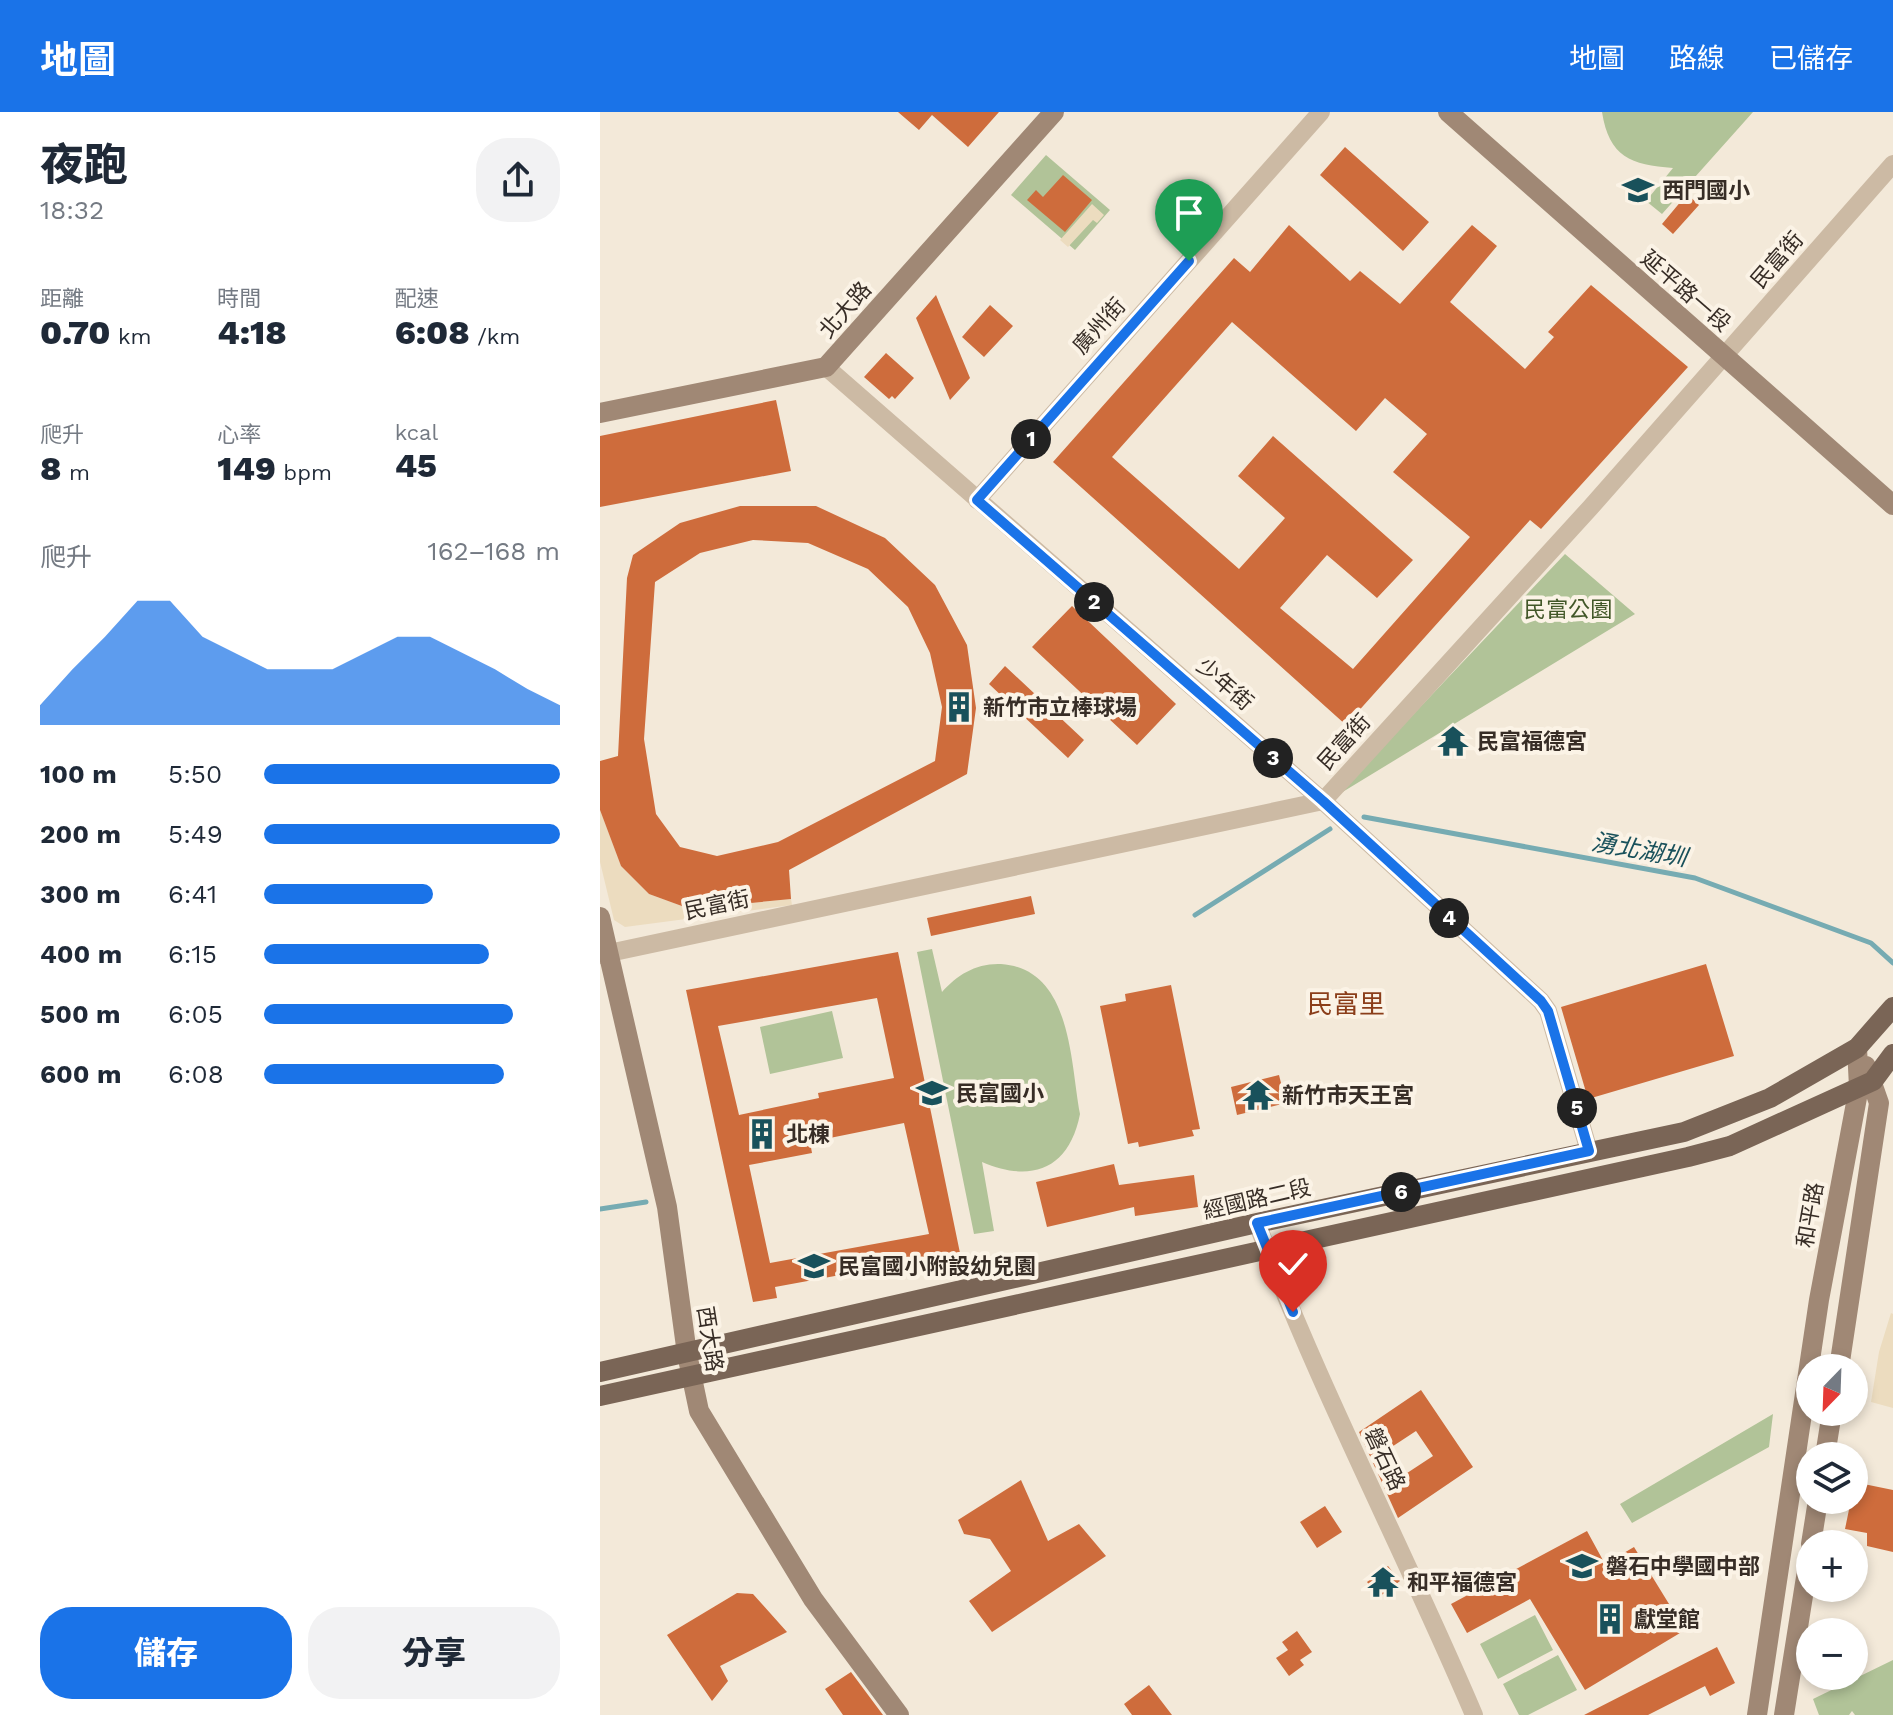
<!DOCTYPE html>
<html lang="zh-TW">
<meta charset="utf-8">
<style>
body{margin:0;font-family:"Work Sans","Noto Sans TC",sans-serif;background:#f2f2f3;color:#1f2937;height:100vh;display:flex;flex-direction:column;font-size:30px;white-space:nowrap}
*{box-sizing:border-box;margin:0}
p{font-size:26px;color:#747a83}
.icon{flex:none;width:44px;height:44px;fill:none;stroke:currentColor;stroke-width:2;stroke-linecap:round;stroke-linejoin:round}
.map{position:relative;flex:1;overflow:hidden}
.drawer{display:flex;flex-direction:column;background:#fff;width:600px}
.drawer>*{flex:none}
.needle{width:52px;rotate:203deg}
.fabs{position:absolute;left:1196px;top:1242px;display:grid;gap:16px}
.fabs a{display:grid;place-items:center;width:72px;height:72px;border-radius:50%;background:#fff;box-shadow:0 4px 12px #0003;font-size:40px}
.pin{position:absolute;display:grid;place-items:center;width:68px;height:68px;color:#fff;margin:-82px -34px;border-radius:50% 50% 50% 0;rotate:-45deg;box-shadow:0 0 8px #0007}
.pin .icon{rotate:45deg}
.km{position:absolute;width:40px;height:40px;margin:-20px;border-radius:50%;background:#222;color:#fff;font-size:22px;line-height:40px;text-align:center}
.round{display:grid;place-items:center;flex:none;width:84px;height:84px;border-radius:32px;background:#f2f2f3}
.headline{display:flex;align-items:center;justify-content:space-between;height:136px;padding:0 40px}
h1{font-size:44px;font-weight:800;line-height:60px}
.figures{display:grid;grid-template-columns:repeat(3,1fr);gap:12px;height:136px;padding:8px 40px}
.figures div{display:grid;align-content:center}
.figures b{font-size:34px;font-weight:800}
.figures small{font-size:22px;font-weight:400}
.figures p{font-size:22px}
.chart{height:224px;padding:16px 40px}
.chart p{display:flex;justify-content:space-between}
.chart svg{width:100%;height:144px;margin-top:8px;fill:#1a73e8;opacity:.7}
.cta{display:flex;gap:16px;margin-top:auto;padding:16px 40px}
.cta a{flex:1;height:92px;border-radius:32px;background:#1a73e8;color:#fff;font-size:32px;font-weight:800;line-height:92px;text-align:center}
.cta a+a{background:#f2f2f3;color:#1f2937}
ul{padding:0 40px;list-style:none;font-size:26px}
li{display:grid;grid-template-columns:128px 96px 1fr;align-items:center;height:60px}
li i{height:20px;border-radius:10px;background:#1a73e8}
header{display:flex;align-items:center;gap:48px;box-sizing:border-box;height:112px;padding:0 40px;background:#1a73e8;color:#fff}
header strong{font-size:38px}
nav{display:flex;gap:44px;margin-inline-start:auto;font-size:28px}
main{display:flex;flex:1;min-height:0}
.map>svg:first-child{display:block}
.green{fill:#b1c398}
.plaza{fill:#ecdcbf}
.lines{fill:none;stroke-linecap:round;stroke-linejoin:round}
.stream{stroke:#76abb2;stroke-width:5}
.building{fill:#ce6c3c;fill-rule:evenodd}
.street{stroke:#ccbaa4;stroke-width:18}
.secondary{stroke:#a08875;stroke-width:20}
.primary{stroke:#7a6556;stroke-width:20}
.route-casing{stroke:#fff;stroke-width:16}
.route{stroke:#1a73e8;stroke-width:10}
.labels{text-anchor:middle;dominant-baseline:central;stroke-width:8;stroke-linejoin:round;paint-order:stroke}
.poi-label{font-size:22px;font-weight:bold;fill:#372d26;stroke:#fbf3e6;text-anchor:start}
.street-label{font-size:22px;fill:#372d26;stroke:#fbf3e6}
.park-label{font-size:22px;fill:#425728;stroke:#fbf3e6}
.water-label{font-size:24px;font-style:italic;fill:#19515b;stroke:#fbf3e6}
.quarter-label{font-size:26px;fill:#8b3e1a;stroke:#fbf3e6}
</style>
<header>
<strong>地圖</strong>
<nav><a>地圖</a><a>路線</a><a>已儲存</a></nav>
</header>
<main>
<section class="drawer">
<div class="headline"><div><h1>夜跑</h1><p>18:32</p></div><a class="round"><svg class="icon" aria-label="share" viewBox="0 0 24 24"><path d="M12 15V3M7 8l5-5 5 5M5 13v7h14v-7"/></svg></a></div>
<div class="figures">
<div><p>距離</p><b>0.70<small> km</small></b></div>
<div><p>時間</p><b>4:18</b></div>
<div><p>配速</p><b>6:08<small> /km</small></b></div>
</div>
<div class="figures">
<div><p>爬升</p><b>8<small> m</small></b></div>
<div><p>心率</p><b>149<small> bpm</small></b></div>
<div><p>kcal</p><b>45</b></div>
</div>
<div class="chart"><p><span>爬升</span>162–168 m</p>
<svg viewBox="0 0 160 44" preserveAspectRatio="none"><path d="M0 44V38L10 27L20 17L30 6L40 6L50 17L60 22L70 27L80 27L90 27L100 22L110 17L120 17L130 22L140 27L150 33L160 38V44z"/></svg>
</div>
<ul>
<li><b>100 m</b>5:50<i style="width:100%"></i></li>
<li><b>200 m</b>5:49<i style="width:100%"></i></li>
<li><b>300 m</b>6:41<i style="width:57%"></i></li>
<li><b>400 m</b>6:15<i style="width:76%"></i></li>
<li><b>500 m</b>6:05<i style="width:84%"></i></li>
<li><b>600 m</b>6:08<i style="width:81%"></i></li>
</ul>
<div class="cta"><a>儲存</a><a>分享</a></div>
</section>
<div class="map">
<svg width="1293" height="1603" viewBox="0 0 1293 1603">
<rect width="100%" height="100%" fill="#f3e9d9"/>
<path class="green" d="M 1002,0 L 1153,0 L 1062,102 L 1046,89 L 1073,56 C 1031,53 1009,45 1002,0 Z
M 446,43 L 510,98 L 475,138 L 411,83 Z
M 965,442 L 1035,502 L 736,684 Z
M 332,837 L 342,880 C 357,863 376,851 401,852 C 472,857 470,949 480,1002 C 469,1058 431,1071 382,1050 L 394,1119 L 374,1122 L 317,840 Z
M 232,899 L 243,946 L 170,962 L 160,915 Z
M 1173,1302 L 1169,1335 L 1032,1411 L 1020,1392 Z
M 935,1503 L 953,1538 L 898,1567 L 880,1532 Z
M 958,1543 L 977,1578 L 928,1603 L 919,1603 L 903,1572 Z
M 1293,1548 L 1293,1603 L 1255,1603 L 1252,1599 L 1249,1603 L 1219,1603 L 1213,1587 Z"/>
<path class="plaza" d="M 492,92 L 504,103 L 497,111 L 493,108 L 468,135 L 460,128 Z
M 0,698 L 21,754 L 49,782 L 90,797 L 191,787 L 192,793 L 25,815 L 14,808 L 0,750 Z
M 1291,1201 L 1293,1202 L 1293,1296 L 1271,1290 L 1279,1240 Z"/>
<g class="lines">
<path class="stream" d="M 764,705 L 1095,766 L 1271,831 L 1293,851
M 595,803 L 730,717
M 0,1097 L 46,1090"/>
</g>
<path class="building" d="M 298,0 L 399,0 L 368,35 L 332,3 L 319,18 Z
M 745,35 L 829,110 L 803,139 L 720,63 Z
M 463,63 L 492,88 L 465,120 L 427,88 L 436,78 L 443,85 Z
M 1087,82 L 1099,93 L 1073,122 L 1062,112 Z
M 689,113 L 750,169 L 760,159 L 800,192 L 872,113 L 897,134 L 850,190 L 925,257 L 954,225 L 948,220 L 991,173 L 1088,255 L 941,417 L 930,408 L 746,613 L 453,350 L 634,146 L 650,160 ZM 632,210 L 756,319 L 785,286 L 827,322 L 793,360 L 870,425 L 753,557 L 680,496 L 727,443 L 777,486 L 813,448 L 673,324 L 638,364 L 685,406 L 639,457 L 512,345 Z
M 336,183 L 370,266 L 350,288 L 316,206 Z
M 390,193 L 413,214 L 384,245 L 362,225 Z
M 286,241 L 314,266 L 295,287 L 292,284 L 289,287 L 264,265 Z
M 176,288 L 191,359 L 0,395 L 0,324 Z
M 140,394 L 216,394 L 285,426 L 335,473 L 367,533 L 376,596 L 367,662 L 189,758 L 191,787 L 90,797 L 49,782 L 21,754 L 0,698 L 0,649 L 18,644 L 27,466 L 33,443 L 80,411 ZM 153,428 L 208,431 L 268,457 L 308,495 L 330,541 L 342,595 L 335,649 L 178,730 L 117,744 L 80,735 L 56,702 L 44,627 L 55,470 L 100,441 Z
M 472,494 L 576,592 L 537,633 L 432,535 Z
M 405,554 L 484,628 L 468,646 L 389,572 Z
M 856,619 L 864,630 L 849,640 L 842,628 Z
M 431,784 L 435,802 L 331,824 L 327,806 Z
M 298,840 L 360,1141 L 175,1175 L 177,1186 L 153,1190 L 86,878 ZM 277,886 L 294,966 L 218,981 L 219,986 L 139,1003 L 118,914 ZM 304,1011 L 329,1122 L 170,1151 L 149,1053 L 212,1041 L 210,1030 Z
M 1106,852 L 1134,944 L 988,987 L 961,895 Z
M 571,873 L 600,1017 L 592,1018 L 594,1024 L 539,1035 L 538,1030 L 528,1032 L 500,894 L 526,889 L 525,882 Z
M 679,963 L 686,991 L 637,1003 L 631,975 Z
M 514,1052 L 519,1073 L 594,1063 L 598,1095 L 535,1104 L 534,1095 L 447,1115 L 436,1070 Z
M 821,1278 L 873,1355 L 798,1406 L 759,1320 ZM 816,1319 L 833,1344 L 798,1367 L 781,1342 Z
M 421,1368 L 448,1429 L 479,1412 L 506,1444 L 392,1520 L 369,1489 L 411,1459 L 390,1427 L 364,1422 L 358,1408 Z
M 1254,1370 L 1293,1378 L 1293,1440 L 1267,1434 L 1267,1421 L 1245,1417 L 1251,1388 L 1254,1388 Z
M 725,1394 L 742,1420 L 717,1436 L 700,1410 Z
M 987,1419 L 1005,1452 L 1034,1435 L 1085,1518 L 985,1578 L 930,1487 L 867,1521 L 851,1492 Z
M 788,1454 L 800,1469 L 779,1485 L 767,1470 Z
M 137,1481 L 153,1482 L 187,1520 L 120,1554 L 128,1569 L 112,1589 L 67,1523 Z
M 697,1519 L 712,1540 L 700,1548 L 704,1553 L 689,1564 L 676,1546 L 688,1538 L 682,1530 Z
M 1117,1535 L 1135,1571 L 1110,1584 L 1105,1574 L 1048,1603 L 984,1603 Z
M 251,1560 L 283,1603 L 243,1603 L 225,1577 Z
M 549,1573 L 572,1603 L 532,1603 L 524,1592 Z"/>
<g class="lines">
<path class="street" d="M 226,255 L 723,689 L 941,889 L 948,899 L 989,1039
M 377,388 L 721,0
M 0,843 L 723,689 L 990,396 L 1293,52
M 657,1111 C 720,1279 804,1438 874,1603"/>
<path class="secondary" d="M 848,0 L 1293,393
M 0,301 L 226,255 L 454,0
M 0,805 L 67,1095 L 87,1242 L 99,1299 L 213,1487 L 299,1603
M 1239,1256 L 1279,991 L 1266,954
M 1225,1344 L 1232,1300
M 1211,1432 L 1218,1388
M 1157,1603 L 1219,1188 L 1259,975 L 1257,936
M 1184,1603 L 1210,1440"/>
<path class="primary" d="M 0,1260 L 657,1111 L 1084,1020 L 1170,986 L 1257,936 L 1293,895
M 0,1284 L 1088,1045 L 1130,1034 L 1273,969 L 1293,942"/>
</g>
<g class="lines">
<defs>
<path id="route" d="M 589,149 L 377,388 L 723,689 L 941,889 L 948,899 L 989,1039 L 657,1111 L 693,1200"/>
</defs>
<use href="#route" class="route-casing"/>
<use href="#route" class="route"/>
</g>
<defs>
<symbol id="school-bare" viewBox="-9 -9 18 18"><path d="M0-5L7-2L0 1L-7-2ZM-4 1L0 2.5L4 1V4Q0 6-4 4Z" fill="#19515b" stroke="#fbf3e6" stroke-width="2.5" paint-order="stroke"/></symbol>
<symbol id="building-bare" viewBox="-9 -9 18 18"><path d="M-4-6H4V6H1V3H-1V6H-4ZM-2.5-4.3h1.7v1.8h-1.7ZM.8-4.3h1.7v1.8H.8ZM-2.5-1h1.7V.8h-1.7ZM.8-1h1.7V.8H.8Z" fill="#19515b" stroke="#fbf3e6" stroke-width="2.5" paint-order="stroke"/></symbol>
<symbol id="temple-bare" viewBox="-9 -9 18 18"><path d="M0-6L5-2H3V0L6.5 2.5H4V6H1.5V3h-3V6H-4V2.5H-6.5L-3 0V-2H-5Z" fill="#19515b" stroke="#fbf3e6" stroke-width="2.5" paint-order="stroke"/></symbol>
</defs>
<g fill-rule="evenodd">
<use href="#school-bare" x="1016" y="56" width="44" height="44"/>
<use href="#building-bare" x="337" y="573" width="44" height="44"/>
<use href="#temple-bare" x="831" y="607" width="44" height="44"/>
<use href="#school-bare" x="310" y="959" width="44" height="44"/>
<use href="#temple-bare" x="636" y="961" width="44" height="44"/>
<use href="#building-bare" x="140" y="1000" width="44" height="44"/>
<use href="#school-bare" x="192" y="1132" width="44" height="44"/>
<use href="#school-bare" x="960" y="1432" width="44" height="44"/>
<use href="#temple-bare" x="761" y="1448" width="44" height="44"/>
<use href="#building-bare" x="988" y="1485" width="44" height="44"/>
</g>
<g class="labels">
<g class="poi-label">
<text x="1062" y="78">西門國小</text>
<text x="383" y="595">新竹市立棒球場</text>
<text x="877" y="629">民富福德宮</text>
<text x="356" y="981">民富國小</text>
<text x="682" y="983">新竹市天王宮</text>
<text x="186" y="1022">北棟</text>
<text x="238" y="1154">民富國小附設幼兒園</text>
<text x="1006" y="1454">磐石中學國中部</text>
<text x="807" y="1470">和平福德宮</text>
<text x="1034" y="1507">獻堂館</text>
</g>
<g class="street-label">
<text transform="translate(1177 148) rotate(-49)">民富街</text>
<text transform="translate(1086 179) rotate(41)">延平路一段</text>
<text transform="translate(245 198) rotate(-49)">北大路</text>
<text transform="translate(499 214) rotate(-48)">廣州街</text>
<text transform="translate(625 572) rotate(41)">少年街</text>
<text transform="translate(744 630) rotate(-48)">民富街</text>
<text transform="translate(117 793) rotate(-12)">民富街</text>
<text transform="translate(657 1087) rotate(-13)">經國路二段</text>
<text transform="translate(1210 1103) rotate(-80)">和平路</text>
<text transform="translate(110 1227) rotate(81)">西大路</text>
<text transform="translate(785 1347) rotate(65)">磐石路</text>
</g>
<g class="park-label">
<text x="968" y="497">民富公園</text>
</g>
<g class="water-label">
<text transform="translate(1039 738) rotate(10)">湧北湖圳</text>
</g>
<g class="quarter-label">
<text x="746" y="892">民富里</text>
</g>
</g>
</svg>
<div class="fabs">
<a><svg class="needle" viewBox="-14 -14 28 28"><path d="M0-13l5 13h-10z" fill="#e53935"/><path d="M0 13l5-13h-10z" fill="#747a83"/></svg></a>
<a><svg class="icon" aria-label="layers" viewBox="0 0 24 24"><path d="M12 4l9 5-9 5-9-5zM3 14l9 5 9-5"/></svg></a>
<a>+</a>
<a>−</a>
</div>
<div class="pin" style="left:589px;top:149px;background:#1e9e55"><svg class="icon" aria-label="arrive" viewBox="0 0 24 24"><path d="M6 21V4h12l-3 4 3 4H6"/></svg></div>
<div class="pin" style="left:693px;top:1200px;background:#d93025"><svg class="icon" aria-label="check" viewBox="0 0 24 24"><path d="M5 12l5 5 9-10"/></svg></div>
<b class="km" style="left:431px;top:327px">1</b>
<b class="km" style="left:494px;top:490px">2</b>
<b class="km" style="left:673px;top:646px">3</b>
<b class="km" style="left:849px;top:806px">4</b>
<b class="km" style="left:977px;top:996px">5</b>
<b class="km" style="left:801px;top:1080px">6</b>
</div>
</main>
